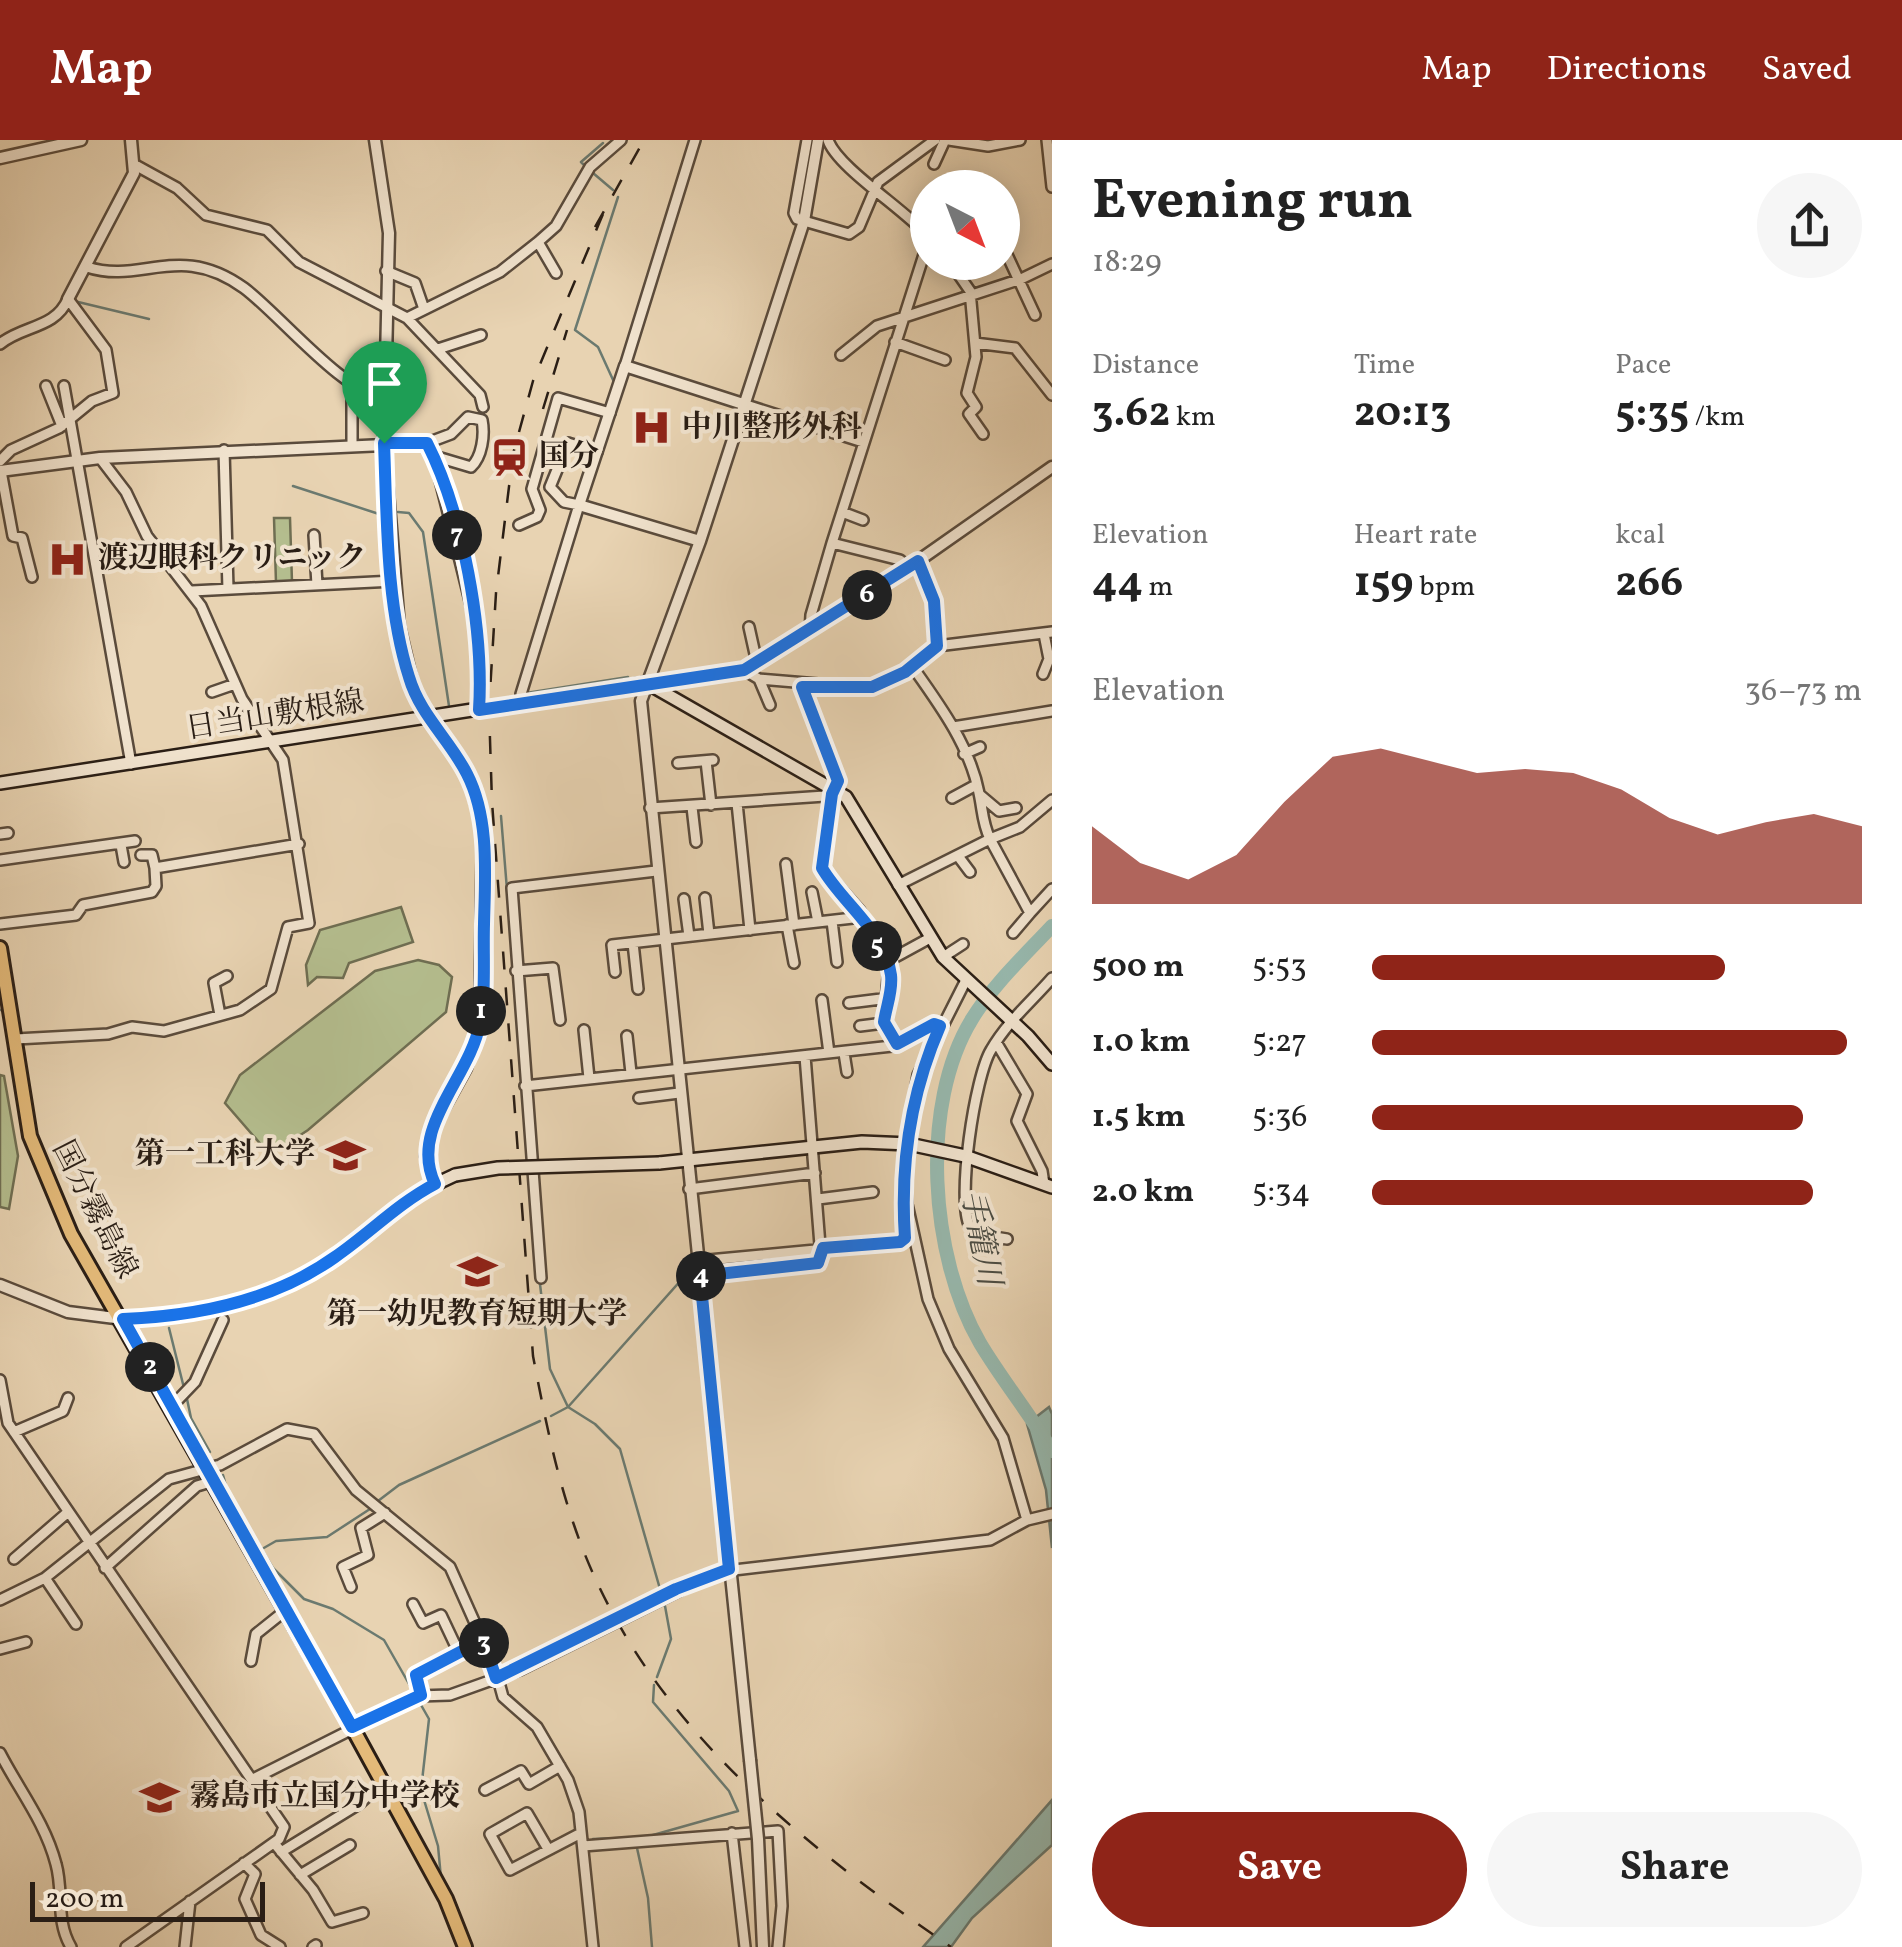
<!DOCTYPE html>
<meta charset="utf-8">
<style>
body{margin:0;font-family:Vollkorn,"Noto Serif JP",serif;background:#f6f6f6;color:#222;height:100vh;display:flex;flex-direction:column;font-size:38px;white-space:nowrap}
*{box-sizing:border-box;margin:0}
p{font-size:32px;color:#767676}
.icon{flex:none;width:55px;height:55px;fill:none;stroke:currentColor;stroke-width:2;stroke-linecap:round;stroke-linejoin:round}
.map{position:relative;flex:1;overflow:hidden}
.drawer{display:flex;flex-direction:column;background:#fff;width:850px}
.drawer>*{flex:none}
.needle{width:65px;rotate:138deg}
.fabs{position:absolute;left:910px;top:30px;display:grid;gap:20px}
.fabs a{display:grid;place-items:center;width:110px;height:110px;border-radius:50%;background:#fff;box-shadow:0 5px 25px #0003;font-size:50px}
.scale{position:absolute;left:30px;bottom:25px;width:235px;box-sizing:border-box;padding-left:10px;border:5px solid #2a1e15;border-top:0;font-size:28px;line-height:35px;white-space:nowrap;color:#2a1e15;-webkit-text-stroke:8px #f0e2cd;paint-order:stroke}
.pin{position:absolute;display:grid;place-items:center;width:85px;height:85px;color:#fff;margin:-102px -42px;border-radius:50% 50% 50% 0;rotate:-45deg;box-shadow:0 0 10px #0007}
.pin .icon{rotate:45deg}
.km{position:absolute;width:50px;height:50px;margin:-25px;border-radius:50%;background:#222;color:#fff;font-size:28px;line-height:50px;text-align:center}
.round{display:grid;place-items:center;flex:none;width:105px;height:105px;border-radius:52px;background:#f6f6f6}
.headline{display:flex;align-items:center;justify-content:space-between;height:170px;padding:0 40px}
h1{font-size:55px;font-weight:700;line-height:75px}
.figures{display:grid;grid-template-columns:repeat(3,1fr);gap:15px;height:170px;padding:10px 40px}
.figures div{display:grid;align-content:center}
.figures b{font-size:42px;font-weight:700}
.figures small{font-size:28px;font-weight:400}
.figures p{font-size:28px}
.chart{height:280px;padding:20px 40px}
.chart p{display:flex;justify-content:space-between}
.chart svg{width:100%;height:180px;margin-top:10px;fill:#8f2418;opacity:.7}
.primary-button{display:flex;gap:20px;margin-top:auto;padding:20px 40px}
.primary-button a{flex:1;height:115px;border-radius:60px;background:#8f2418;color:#fff;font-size:40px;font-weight:700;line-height:115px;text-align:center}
.primary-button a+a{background:#f6f6f6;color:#222}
ul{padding:0 40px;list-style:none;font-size:32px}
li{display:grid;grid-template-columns:160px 120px 1fr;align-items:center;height:75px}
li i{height:25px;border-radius:12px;background:#8f2418}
header{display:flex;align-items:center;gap:60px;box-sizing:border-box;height:140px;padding:0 50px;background:#8f2418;color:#fff}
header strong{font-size:48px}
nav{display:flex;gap:55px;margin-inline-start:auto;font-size:35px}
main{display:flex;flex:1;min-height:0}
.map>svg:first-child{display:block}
.green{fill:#b4bd8e;stroke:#6f6e52;stroke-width:2.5}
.water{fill:#97b8ad;stroke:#6b7a70;stroke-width:2.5}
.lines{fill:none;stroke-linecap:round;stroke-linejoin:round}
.stream{stroke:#6b7a70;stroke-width:2.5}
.river{stroke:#97b8ad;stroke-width:14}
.minor-casing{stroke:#5a4b3c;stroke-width:14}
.tertiary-casing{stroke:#5a4b3c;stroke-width:15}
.secondary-casing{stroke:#2a1e15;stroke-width:16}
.primary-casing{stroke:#2a1e15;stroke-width:18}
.minor{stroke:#f0e2cd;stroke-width:9}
.tertiary{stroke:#f0e2cd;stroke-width:10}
.secondary{stroke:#f0e2cd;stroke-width:11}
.primary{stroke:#e4ba79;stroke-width:12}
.rail{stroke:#2a1e15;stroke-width:2.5;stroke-dasharray:18 18;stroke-linecap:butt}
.tertiary-bridge-casing{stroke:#5a4b3c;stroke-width:15;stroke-linecap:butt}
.secondary-bridge-casing{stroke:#2a1e15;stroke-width:16;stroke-linecap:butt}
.tertiary-bridge{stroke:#f0e2cd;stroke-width:10}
.secondary-bridge{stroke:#f0e2cd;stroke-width:11}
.route-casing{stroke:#fff;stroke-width:20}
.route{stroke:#1a73e8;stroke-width:12}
.labels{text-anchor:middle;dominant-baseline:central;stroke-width:8;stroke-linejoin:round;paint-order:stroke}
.poi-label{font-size:30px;font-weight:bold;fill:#2a1e15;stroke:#f0e2cd;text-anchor:start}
.street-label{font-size:30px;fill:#2a1e15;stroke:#f0e2cd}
.water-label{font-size:32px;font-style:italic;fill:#4b4c43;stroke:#f0e2cd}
</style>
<header>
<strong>Map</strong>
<nav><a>Map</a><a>Directions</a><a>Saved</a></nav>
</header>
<main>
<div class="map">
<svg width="1052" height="1807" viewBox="0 0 1052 1807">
<rect width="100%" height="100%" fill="#e8d3b2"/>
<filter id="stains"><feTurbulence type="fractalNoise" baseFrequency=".002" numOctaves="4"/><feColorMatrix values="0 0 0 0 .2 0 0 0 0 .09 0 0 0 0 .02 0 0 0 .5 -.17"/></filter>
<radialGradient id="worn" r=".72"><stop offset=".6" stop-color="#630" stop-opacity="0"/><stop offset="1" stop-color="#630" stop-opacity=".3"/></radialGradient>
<path class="green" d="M 274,378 L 290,378 L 292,442 L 276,443 Z
M 401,767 L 413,802 L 349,823 L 343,838 L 317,837 L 308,845 L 306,825 L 320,790 Z
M 418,820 L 439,825 L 452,837 L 446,872 L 308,990 L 270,1015 L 225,963 L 240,935 L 375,831 Z
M 0,935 L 4,936 L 18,1016 L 9,1069 L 0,1067 Z"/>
<path class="water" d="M 1049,1267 L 1052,1274 L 1052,1408 L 1046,1350 L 1027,1284 Z
M 1052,1660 L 1052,1705 L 972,1778 L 951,1807 L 923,1807 Z"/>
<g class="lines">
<path class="stream" d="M 585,26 L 581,22 L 603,3
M 593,33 L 613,50
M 74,161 L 149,179
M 614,242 L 598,207 L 575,190 L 618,57
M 293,346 L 379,374
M 398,372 L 409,373 L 423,392 L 449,566
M 526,553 L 628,537
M 501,676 L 515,848
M 0,870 L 2,870
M 532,1076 L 550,1229 L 568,1267 L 595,1284 L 620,1309 L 660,1449
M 169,1188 L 184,1248
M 187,1259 L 191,1278 L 210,1312
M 551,1276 L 568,1267 L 691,1129
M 223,1335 L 228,1353 L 273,1428 L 304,1459 L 333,1469 L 384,1500 L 429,1579 L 421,1650 L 438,1706 L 441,1738
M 378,1361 L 399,1345 L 540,1281
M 262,1409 L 276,1401 L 327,1397 L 373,1367
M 657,1537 L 671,1499 L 665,1466
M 593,1699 L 646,1697 L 738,1671 L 729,1651 L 653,1562 L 654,1545
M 637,1708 L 648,1758 L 652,1807"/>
<path class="river" d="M 1052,786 C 1025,815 992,846 972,879 C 919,965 930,1117 980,1203 C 1002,1240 1030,1274 1052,1311"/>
<defs>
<path id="minor" d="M 807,0 L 794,73 L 797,79 L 849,94 L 859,87 L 878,42 L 935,0
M 828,0 C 837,27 904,69 928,96
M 949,0 L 988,6 L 1020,0
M 1047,0 L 1052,47
M 934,24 L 945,0
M 137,26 L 177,48 L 206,75 L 267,90 L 299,122 L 407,178 L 480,255 L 483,267
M 538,102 L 556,133
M 1002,104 L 1035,175
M 950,122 L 970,151 L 976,217 L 967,253 L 976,267 L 969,274 L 983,294
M 87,127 C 142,145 179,101 244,148 C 278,173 346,256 383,256
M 386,131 L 415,143 L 424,169
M 407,178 L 500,132 L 538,102 L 556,86 L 590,27 L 621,0
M 895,202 L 945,220
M 975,203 L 1015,208 L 1052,255
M 0,204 C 23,185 55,189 68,159
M 438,209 L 481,195
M 841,215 L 877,186 L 1021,139 L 1052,124
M 625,226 L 695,0
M 347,239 L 371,216 L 384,214
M 352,244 L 352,305
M 46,246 L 62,286
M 64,246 L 131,624
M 743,264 L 863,302
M 468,277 L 482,280 C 485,295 482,317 471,327 L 434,316 L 427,303 L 451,294 Z
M 224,310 L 228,449
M 434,316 L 477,489 L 479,570
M 0,321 L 11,310 L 59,288 L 92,261 L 113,253 L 106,210 L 68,159
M 1,331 L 13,396 L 22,398 L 32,437
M 842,372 L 863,380
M 519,385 L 537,377 L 540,370 L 532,349 L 558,258 L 610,273
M 314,395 L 317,445
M 832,403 L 900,420 L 908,428
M 918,421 L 934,461 L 937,506
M 192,451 L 394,441
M 749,487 L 757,523
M 810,491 L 811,475 L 832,403 L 928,102
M 744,530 L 759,539 L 866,548 L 900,535 L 937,506 L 1052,492
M 1043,534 L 1049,519 L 1044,494
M 759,539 L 770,565
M 801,544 L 838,641 L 832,654 L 822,728 L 860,771 L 889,827 L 884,883 L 897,904
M 212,552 L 235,544
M 523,564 L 521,554 L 579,365 L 564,362 L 550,347 L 568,303 L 597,312
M 953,587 L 1052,571
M 964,614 L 980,607
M 706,621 L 711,665
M 678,623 L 713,620
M 980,655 L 999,671 L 1016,668
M 952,658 L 976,645
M 737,663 L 750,790
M 692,667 L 696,702
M 650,668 L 825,656 L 835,650
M 0,694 L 8,693
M 121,705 L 124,722
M 141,715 L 152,715 L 155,728
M 958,716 L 970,732
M 0,720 L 135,701
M 786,724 L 794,785
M 898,745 L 990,699 C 982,682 983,671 979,653 C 970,606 939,564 912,526
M 812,752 L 818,782
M 705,758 L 709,794
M 684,759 L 689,796
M 1030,773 L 1052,749
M 832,781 L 837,822
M 0,784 L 76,775 L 83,765 L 152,752 L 156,746 L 155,728 L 299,704
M 787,785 L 794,823
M 1013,793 L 1030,773 L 990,699 L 1020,687 L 1052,660
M 633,803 L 638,849
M 943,817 L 963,804
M 886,822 L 930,798
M 516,831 L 553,828 L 560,880
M 615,832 L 612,805 L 862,777
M 965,842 L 918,935 L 906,1004 L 907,1064 L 928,1159 L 949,1209 L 1003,1298 L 1027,1380
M 822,860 L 829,913
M 849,863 L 889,858
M 220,875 L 214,843 L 227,836
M 860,886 L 884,883
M 584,890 L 589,938
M 627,896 L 631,933
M 16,899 L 108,894 L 132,887 L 164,891 L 240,870 L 271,849 L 288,787 L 309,783 L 283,620 L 242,559 L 201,466 L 147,396 L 126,352 L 100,318
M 996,902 L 1027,954 L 1017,981 L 1042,1031 L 1044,1044
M 844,913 L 847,932
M 525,946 L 892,906 L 934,885 L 940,886
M 639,958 L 679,953
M 689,1049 L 815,1033
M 818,1059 L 873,1052
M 1007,1099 C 997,1097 975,1096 970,1087 C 956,1061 975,936 991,910 C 1007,882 1031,862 1052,838
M 698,1121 L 900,1102 L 905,1098 L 904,1080
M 699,1136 L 818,1123 L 821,1118 L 805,916
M 541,1138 L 512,748 L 656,731
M 0,1240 L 8,1283 L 284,1687 L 279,1699 L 126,1807
M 172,1266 L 195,1242 L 223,1180
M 14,1292 L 63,1271 L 68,1258
M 14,1419 L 67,1373
M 105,1428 L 197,1346 L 214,1341
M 45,1438 L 76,1484
M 351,1447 L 343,1427 L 368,1415 L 361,1388 L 385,1373
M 0,1460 L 45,1438 L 169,1339 L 220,1325 L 287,1289 L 314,1294 L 356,1350 L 450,1427 L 495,1528 L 503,1557 L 537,1587 L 568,1640 L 579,1672 L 593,1807
M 413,1464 L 423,1483 L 441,1475 L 459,1513
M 0,1509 L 26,1502
M 251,1521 L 256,1494 L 286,1470
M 421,1555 L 416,1535 L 483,1500
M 0,1613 C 19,1650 45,1682 56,1724 C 64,1752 55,1780 71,1807
M 255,1638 L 418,1556 L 450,1555 L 520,1530 L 717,1432 L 990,1400 L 1027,1380 L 1052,1374
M 485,1650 L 521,1631 L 529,1644 L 560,1626
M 732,1693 L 745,1807
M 274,1703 L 313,1750 L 332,1782 L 363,1773
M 583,1706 L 778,1691 L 782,1766 L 778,1807
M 548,1709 L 527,1673 L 490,1694 L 510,1730 L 581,1693
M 281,1712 L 359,1664 L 382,1643
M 244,1723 L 255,1734 L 245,1759 L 261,1795 L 280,1807
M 300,1735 L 350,1705
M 185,1807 L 190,1761
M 313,1807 L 316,1805"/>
<path id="tertiary" d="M 375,0 L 389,93 L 384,303 L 399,486 L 416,558 L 469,637 L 483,690 L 480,882 L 466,928 L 429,995 L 426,1016 L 435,1044
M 0,18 L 81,0
M 68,159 L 134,33 L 131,0
M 0,331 L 100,318 L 427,303
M 700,401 L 579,365 L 625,226 L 743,264
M 647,543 L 744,530 L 908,428 L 1052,327
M 0,1145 L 68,1172 L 123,1179
M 750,1620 L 641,561 L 700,401 L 804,81 L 818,0
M 758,1699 L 763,1807"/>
<path id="secondary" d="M 0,643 L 647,543 L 846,657 L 943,817 L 1028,896 L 1052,924
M 659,1023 L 862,1002 L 909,1004 L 965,1016 L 1052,1047
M 123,1179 C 196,1176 274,1159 335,1117 C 379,1086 403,1058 455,1035"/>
<path id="primary" d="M 0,808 L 30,996 L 71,1094 L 352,1587 L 446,1759 L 465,1807"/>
</defs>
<use href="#minor" class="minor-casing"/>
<use href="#tertiary" class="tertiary-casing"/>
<use href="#secondary" class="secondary-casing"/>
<use href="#primary" class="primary-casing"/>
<use href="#minor" class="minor"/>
<use href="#tertiary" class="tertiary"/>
<use href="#secondary" class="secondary"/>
<use href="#primary" class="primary"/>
<path class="rail" d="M 603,74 L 533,241 L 513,314 L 496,453 L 489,568 L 492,662 L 533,1216 C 544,1273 555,1330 574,1385 C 638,1574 793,1698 951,1807
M 595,87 L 644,0
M 543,269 L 567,190"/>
<defs>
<path id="tertiary-bridge" d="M 750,1620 L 758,1699"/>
<path id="secondary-bridge" d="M 455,1035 L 498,1028 L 659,1023"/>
</defs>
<use href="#tertiary-bridge" class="tertiary-bridge-casing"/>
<use href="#secondary-bridge" class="secondary-bridge-casing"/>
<use href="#tertiary-bridge" class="tertiary-bridge"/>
<use href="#secondary-bridge" class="secondary-bridge"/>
</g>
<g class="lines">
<defs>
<path id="route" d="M 384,303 L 427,303 C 463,374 484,490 479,570 L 744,530 L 918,421 L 934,461 L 937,506 L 905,532 L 872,547 L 802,547 L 838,641 L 832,654 L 822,728 C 842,763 885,791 891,835 C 893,851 886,867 884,882 L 897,904 L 934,884 L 940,886 C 910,955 900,1027 905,1098 L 900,1102 L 823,1108 L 818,1123 L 700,1136 L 729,1429 L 676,1449 L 496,1538 L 483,1500 L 416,1535 L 421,1555 L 352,1587 L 123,1179 C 196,1176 275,1160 335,1117 C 370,1093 397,1064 435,1044 C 408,988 470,938 480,883 C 486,851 483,816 484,784 C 485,736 490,679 467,634 C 450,600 420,575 409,537 C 386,465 387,378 384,303 Z"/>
</defs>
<use href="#route" class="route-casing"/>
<use href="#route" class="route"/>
</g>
<defs>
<symbol id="hospital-bare" viewBox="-9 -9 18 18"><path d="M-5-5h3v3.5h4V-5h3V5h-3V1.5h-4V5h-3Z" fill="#8f2418" stroke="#f0e2cd" stroke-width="2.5" paint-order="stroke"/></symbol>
<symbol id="station-bare" viewBox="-9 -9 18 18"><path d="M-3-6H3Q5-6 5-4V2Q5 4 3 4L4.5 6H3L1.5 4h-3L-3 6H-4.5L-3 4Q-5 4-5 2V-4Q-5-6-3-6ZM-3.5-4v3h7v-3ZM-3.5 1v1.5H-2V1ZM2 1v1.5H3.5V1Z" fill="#8f2418" stroke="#f0e2cd" stroke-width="2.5" paint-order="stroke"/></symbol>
<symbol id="university-bare" viewBox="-9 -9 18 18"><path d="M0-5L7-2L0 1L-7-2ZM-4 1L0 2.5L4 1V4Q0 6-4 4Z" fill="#8f2418" stroke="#f0e2cd" stroke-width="2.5" paint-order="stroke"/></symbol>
<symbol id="school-bare" viewBox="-9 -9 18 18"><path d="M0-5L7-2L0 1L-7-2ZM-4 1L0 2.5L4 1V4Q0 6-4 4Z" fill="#8f2418" stroke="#f0e2cd" stroke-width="2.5" paint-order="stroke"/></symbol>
</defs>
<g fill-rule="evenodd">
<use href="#hospital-bare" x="624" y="260" width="55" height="55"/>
<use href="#station-bare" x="482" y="290" width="55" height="55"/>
<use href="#hospital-bare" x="40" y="392" width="55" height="55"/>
<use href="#university-bare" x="318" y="988" width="55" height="55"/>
<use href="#university-bare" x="450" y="1104" width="55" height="55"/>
<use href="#school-bare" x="132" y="1630" width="55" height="55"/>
</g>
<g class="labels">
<g class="poi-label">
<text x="682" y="288">中川整形外科</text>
<text x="539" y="317">国分</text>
<text x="98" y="419">渡辺眼科クリニック</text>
<text x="315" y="1015" text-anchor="end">第一工科大学</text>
<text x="477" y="1175" text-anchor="middle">第一幼児教育短期大学</text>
<text x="190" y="1657">霧島市立国分中学校</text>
</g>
<g class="street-label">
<text transform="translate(275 576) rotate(-9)">日当山敷根線</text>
<text transform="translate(94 1070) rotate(63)">国分霧島線</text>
</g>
<g class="water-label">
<text transform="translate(979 1098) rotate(79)">手籠川</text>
</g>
</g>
<rect width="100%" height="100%" filter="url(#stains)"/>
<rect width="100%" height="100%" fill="url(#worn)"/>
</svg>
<div class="fabs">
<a><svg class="needle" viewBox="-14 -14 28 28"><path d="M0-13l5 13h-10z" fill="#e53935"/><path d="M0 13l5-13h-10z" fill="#767676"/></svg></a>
</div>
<div class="scale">200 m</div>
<div class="pin" style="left:384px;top:303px;background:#1e9e55"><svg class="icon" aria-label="arrive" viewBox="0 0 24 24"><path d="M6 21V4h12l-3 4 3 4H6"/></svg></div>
<b class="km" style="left:481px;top:871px">1</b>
<b class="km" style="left:150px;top:1227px">2</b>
<b class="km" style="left:484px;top:1503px">3</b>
<b class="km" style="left:701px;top:1136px">4</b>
<b class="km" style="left:877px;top:806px">5</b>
<b class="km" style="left:867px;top:455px">6</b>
<b class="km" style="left:457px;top:395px">7</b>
</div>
<section class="drawer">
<div class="headline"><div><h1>Evening run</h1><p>18:29</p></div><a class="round"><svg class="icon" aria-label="share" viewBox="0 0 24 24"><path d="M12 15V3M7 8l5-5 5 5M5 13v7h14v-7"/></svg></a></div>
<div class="figures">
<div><p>Distance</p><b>3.62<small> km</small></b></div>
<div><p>Time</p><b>20:13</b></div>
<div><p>Pace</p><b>5:35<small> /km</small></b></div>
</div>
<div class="figures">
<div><p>Elevation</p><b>44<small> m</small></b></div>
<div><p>Heart rate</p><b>159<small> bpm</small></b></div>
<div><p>kcal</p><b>266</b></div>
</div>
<div class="chart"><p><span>Elevation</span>36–73 m</p>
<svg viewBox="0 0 160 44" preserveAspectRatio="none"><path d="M0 44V25L10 34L20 38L30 32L40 19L50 8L60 6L70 9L80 12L90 11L100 12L110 16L120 23L130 27L140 24L150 22L160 25V44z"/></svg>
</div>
<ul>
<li><b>500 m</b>5:53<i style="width:72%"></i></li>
<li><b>1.0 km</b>5:27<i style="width:97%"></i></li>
<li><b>1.5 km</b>5:36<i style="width:88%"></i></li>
<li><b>2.0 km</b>5:34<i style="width:90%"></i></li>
</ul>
<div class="primary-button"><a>Save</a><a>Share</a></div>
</section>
</main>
